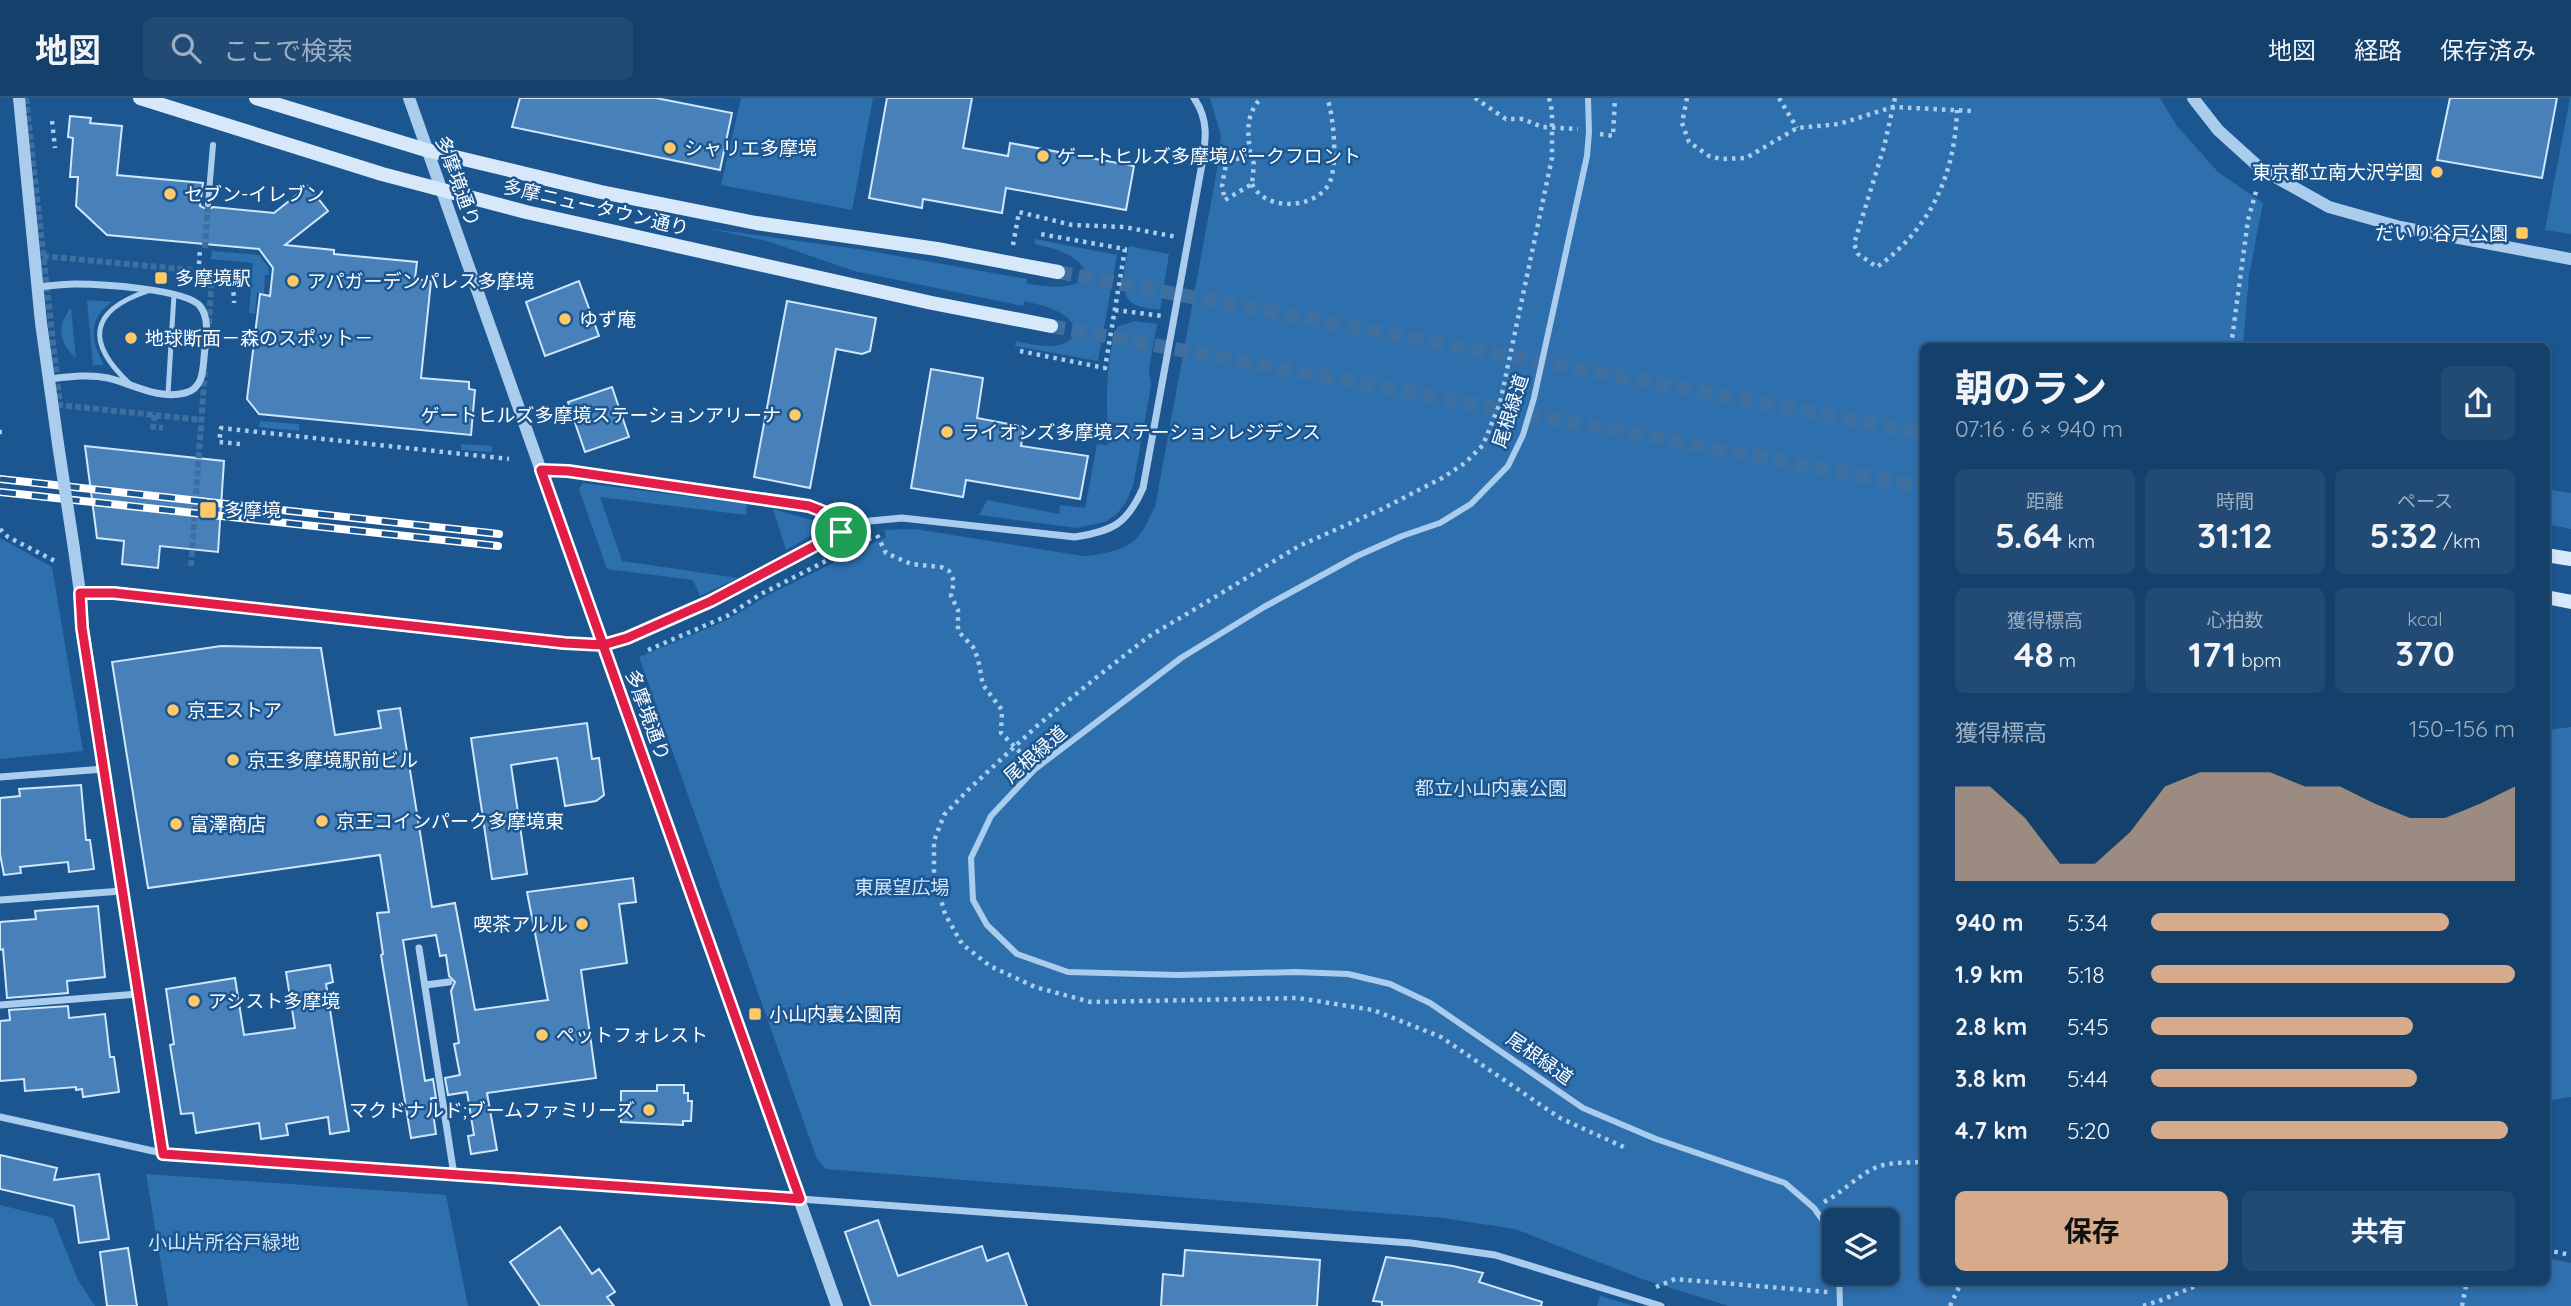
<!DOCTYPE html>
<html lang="ja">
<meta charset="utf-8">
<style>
body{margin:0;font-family:Quicksand,"Noto Sans JP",sans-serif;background:#214b74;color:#f1f3f6;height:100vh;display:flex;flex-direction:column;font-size:26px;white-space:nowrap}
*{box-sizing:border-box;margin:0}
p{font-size:23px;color:#9dafc2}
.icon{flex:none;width:38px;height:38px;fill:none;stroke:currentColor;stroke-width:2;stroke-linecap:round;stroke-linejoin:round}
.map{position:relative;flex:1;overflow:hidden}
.sheet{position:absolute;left:1920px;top:245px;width:630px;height:942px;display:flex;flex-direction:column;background:#14406c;border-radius:10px;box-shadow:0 4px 10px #0003,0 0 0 2px #33597f}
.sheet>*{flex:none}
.fabs{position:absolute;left:1822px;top:1110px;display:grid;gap:14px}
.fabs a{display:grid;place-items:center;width:77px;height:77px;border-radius:10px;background:#14406c;box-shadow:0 4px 10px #0003,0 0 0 2px #33597f;font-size:35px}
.pin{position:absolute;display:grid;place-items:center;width:60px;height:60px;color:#fff;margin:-30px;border:4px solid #fff;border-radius:50%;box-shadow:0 2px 7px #0007}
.round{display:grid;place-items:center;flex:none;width:74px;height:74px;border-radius:10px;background:#214b74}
.summary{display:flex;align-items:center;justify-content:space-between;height:119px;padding:0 35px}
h1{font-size:38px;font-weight:700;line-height:52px}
.figures{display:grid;grid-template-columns:repeat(3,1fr);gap:10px;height:119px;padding:7px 35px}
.figures div{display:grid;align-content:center;border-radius:10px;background:#214b74;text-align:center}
.figures b{font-size:35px;font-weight:700}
.figures small{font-size:19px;font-weight:400}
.figures p{font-size:19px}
.chart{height:196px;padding:14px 35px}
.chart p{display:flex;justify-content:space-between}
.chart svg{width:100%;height:126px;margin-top:7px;fill:#d6ab8b;opacity:.7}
.cta{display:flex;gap:14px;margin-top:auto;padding:14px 35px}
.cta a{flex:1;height:80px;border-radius:10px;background:#d6ab8b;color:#111;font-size:28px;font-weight:700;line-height:80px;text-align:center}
.cta a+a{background:#214b74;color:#f1f3f6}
ul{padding:0 35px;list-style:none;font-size:23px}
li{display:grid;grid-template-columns:112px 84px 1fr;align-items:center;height:52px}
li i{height:18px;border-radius:9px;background:#d6ab8b}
header{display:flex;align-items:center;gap:42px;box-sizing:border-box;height:98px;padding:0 35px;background:#14406c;border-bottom:2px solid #33597f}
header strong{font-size:33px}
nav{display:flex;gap:38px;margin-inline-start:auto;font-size:24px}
.search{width:490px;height:63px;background:#214b74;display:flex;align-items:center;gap:18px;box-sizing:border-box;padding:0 24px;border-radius:10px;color:#9dafc2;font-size:26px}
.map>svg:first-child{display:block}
.green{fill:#2e70ae;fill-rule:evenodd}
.building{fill:#4881b9;stroke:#d0e6fa;stroke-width:2}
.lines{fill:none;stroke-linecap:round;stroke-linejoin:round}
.pedestrian-tunnel{stroke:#3d6fa1;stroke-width:6;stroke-dasharray:6 3;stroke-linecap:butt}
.secondary-tunnel{stroke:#3d6fa1;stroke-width:14;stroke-dasharray:14 7;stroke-linecap:butt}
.path{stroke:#aacdee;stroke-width:4.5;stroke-dasharray:3.5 5;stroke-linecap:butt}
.service{stroke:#aacdee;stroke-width:5}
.pedestrian{stroke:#aacdee;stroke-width:6}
.minor{stroke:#aacdee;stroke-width:7}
.tertiary{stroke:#aacdee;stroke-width:12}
.secondary{stroke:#d7e8fa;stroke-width:14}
.rail-casing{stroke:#fff;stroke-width:8}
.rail{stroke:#1b5690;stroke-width:5;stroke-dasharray:16;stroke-linecap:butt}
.tertiary-bridge{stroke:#aacdee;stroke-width:12}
.route-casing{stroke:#fff;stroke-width:14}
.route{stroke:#e11d48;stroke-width:9}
.poi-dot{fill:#ffc967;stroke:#1b5690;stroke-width:2.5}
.labels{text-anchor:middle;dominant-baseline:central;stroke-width:5;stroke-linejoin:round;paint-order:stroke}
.poi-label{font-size:19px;fill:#fff;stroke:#1b5690;text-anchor:start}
.street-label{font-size:19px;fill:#fff;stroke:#1b5690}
.park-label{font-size:19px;fill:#d0e6fa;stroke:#1b5690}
</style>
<header>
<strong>地図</strong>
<div class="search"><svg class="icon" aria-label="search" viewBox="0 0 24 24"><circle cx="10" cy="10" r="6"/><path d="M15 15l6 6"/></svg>ここで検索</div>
<nav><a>地図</a><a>経路</a><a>保存済み</a></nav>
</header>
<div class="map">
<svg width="2571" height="1208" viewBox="0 0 2571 1208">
<rect width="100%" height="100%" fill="#1b5690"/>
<path class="green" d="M 741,0 L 873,0 L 852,112 L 721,87 Z
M 1210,0 L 2160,0 L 2177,28 L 2218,74 L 2263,105 L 2249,177 L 2243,248 L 1923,248 L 1923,1183 L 2546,1183 L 2546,1160 L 2571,1165 L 2571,1208 L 1729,1208 L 1642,1181 L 1515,1131 L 1443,1120 L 826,1071 L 817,1061 L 639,559 L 725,523 L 768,497 L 886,439 L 884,432 L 915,431 L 1083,458 C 1101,457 1130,452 1141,435 C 1147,427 1150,417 1155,409 L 1217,72 L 1221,38 ZM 1834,1122 L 1886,1122 L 1886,1174 L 1834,1174 Z
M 2570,0 L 2571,0 L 2571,136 L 2545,132 Z
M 705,130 L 864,152 L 1027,181 L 1027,186 C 1046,188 1064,192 1082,183 L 1085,172 C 1074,154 1053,151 1035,146 L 1035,141 L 1117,157 L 1098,263 L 1015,248 L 1016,243 C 1035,247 1064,255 1076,235 C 1073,213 1043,208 1025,203 L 1023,208 L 854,173 L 767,143 Z
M 1129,148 L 1169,156 L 1160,212 C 1153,211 1144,210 1138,208 C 1114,199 1126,166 1129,148 Z
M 212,153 L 259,157 L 268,169 L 269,177 L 265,177 L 264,195 L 257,195 L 255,216 L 249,215 L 253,165 L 211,161 Z
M 87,202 L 112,204 C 87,220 91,245 104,267 L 93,267 Z
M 71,210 L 76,260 C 59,245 56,228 71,210 Z
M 1134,223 L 1157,226 L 1149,271 L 1151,288 L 1133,388 L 1126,404 L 1117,416 L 1105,424 L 1076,430 L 979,417 L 987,402 L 1059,416 L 1060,407 L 1085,410 L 1097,346 L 1108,347 C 1107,307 1104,268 1117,229 Z
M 260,323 L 299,326 L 299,333 L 259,329 Z
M 461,346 L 492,348 L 492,354 L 461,352 Z
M 583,385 L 747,406 L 746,417 L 600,399 L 622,463 L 738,480 L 700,498 L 693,482 L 607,471 L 579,391 Z
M 2546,391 L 2571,395 L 2571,431 L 2546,426 Z
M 773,411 L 818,424 L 819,433 L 786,452 Z
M 0,440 L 52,469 L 83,653 L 0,661 Z
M 2571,629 L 2571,999 L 2546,1003 L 2546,632 Z
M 146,1076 L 446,1097 L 468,1208 L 168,1208 Z
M 0,1107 L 53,1120 L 78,1182 L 95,1208 L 0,1208 Z
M 1600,1198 L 1601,1198 L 1634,1208 L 1597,1208 Z"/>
<path class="building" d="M 520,0 L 656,0 L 732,15 L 720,72 L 512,29 Z
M 887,0 L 972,0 L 963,50 L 1008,58 L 1010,45 L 1134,68 L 1126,112 L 1006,90 L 1002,115 L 923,101 L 922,110 L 869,100 Z
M 2450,0 L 2557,0 L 2542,80 L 2437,62 Z
M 70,18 L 91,20 L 90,25 L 122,28 L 117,77 L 203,85 L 200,108 L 208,112 L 213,109 L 274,115 L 308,88 L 328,113 L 285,147 L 334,152 L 334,156 L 417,164 L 415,181 L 431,183 L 421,280 L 469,284 L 469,291 L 475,292 L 471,337 L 259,316 L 247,301 L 260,196 L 270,198 L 273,170 L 259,151 L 107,137 L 76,108 L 78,79 L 70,79 L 73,40 L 68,39 Z
M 579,183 L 599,238 L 545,258 L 526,204 Z
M 787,203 L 876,220 L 870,253 L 862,256 L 836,251 L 810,390 L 754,379 Z
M 931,271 L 983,280 L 977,320 L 1024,329 L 1021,348 L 1088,358 L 1080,401 L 966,382 L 963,399 L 911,390 Z
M 612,289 L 629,339 L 585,354 L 568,304 Z
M 85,348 L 224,363 L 218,454 L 160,448 L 158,470 L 122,466 L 124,443 L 97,440 Z
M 221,548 L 321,550 L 335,637 L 381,630 L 378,613 L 400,610 L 432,809 L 455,805 L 475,912 L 548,902 L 527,794 L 633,780 L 636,804 L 619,806 L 627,865 L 581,872 L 596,980 L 487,995 L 497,1052 L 471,1056 L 468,1038 L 474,1037 L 467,994 L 448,997 L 445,980 L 460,977 L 454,946 L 459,945 L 451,893 L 455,884 L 449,878 L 446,857 L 440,858 L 436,837 L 403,842 L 425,983 L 433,981 L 436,1000 L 431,1000 L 436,1036 L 411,1040 L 381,857 L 383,856 L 377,815 L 389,814 L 380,757 L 148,790 L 112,564 Z
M 587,625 L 592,661 L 599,660 L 604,697 L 596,703 L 565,708 L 557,660 L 511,667 L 527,776 L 492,781 L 471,640 Z
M 81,687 L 86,742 L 90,742 L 94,771 L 69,774 L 68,764 L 20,769 L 21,775 L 4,777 L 0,756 L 0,700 L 20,698 L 19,691 Z
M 98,808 L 105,879 L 67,883 L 68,895 L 7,900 L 3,851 L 0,852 L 0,824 L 36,821 L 35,813 Z
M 330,867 L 333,884 L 326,886 L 349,1033 L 330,1036 L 328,1019 L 286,1026 L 288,1037 L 261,1041 L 259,1025 L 196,1035 L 193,1015 L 181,1016 L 170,947 L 174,946 L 166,891 L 235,880 L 244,937 L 295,930 L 286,874 Z
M 68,908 L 69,920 L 105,916 L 110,959 L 114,959 L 119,994 L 83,999 L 82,991 L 76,992 L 76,989 L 25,993 L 24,981 L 0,983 L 0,923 L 10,922 L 9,912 Z
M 657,987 L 684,987 L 684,995 L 688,995 L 688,1003 L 692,1003 L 691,1023 L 683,1023 L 683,1027 L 621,1024 L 621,993 L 657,993 Z
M 0,1057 L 57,1070 L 54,1082 L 99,1076 L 109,1141 L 79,1145 L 74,1108 L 0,1091 Z
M 878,1122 L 898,1178 L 982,1148 L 987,1163 L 1008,1155 L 1027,1208 L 871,1208 L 845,1134 Z
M 560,1129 L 592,1176 L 599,1171 L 615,1194 L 607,1199 L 614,1208 L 540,1208 L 510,1164 Z
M 128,1150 L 137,1208 L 107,1208 L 100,1154 Z
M 1185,1152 L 1320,1162 L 1317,1208 L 1161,1208 L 1163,1176 L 1183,1178 Z
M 1386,1159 L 1453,1168 L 1483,1175 L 1479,1184 L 1542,1204 L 1541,1208 L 1382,1208 L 1382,1204 L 1373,1203 Z"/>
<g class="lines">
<path class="pedestrian-tunnel" d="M 26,0 L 60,307 L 202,322
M 205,150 L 208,106
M 43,158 L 212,174 L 209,226
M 155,317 L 153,329 L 163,330
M 191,468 L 205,272"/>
<path class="secondary-tunnel" d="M 1058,174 L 1923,335
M 1051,228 L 1923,389"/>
<path class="path" d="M 1475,0 L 1506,21 L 1523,21 L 1542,29 L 1578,31
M 1549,0 L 1552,13 L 1552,60 L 1500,305 L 1483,347 L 1465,365 L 1442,380 L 1380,412 L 1299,448 L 1205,505 L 1148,539 L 1097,579 L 1038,627 L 969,691 L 944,717 L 934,743 L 934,777 L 945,816 L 962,846 L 990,868 L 1035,889 L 1091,904 L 1298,900 L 1373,912 L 1441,939 L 1560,1020 L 1628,1051
M 1687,0 L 1682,25 L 1689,44 L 1709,58 L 1721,61 L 1746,60 L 1797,30 L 1839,26 L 1893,9 L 1972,13
M 1779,0 L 1797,30
M 1895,0 L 1884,49 L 1854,146 L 1858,156 L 1877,169 C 1930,131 1955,77 1957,12
M 52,23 L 55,50
M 1600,36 L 1613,38 L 1615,0
M 1250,55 L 1254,66 L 1252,86 L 1225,102 L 1222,88 L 1226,66 Z
M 1250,55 C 1248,33 1245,18 1261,0
M 1252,86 C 1265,114 1315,111 1329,86 C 1338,69 1334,17 1327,0
M 1013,147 L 1019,114 L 1072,127 L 1124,129 L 1177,139
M 199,166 L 200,150
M 209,173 C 226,178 235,187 234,205
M 1115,212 L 1163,218
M 2231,248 L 2248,122 L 2257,90
M 1020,253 L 1105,270 L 1125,151 L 1040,136
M 0,334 L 2,334
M 240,346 L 219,344 L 221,330 L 509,361
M 0,431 L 8,439 L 55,463
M 877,437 L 886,455 L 911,466 L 941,469 L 949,473 L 954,483 L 951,498 L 958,512 L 958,533 L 973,549 L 978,561 L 983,587 L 1002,612 L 1001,635 L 1027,661
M 648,552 L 727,518 L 761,496 L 871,440
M 1824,1104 C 1843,1094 1858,1077 1877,1069 C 1889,1064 1905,1065 1918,1064 L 1923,1065
M 1845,1122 L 1869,1116 L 1879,1122
M 1886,1126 L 1896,1132
M 2546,1152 L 2571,1157
M 1656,1189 L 1675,1181 L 1828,1194
M 1950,1208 L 1962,1183
M 2143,1208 L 2159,1203 L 2208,1183
M 2462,1208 L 2467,1183"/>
<path class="service" d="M 130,286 C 86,245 88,213 148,193
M 168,296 L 174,196"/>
<path class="pedestrian" d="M 1588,0 L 1589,34 L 1587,58 L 1534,300 L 1523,337 L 1508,368 L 1471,406 L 1440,425 L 1402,438 L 1357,458 L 1264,509 L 1181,560 L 1035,671 L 991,718 L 971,760 L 973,802 L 987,827 L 1017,856 L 1068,874 L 1177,877 L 1295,874 L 1348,876 L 1390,886 L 1430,905 L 1583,1010 L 1656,1041 L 1785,1085 L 1814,1110 L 1826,1127 L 1834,1155
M 208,106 L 213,47
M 1839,1174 L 1840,1208"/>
<path class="minor" d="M 38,189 C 50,188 63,186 75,186 C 99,186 186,191 200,208 C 211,222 205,244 204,260 C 203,274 202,291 185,295 C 158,302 133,286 108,280 C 88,276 68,279 49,281
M 541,372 L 568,373 L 809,408 L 827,415 L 841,434
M 603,546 L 627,540 L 711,503 L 841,434 L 870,423 L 902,420 L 1075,439 C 1113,433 1127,426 1143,390 L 1202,66 C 1206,41 1209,22 1194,0
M 0,679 L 104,671
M 0,802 L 122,793
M 419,850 L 454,1077
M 425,887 L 449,884
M 0,907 L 138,896
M 0,1019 L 162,1055
M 800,1101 L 1411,1145 L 1495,1157 L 1661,1208"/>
<path class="tertiary" d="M 19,0 L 41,225 L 58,346
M 409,0 L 837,1208
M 2193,0 L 2218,32 L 2261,71 L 2329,109 L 2400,129 L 2571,161
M 74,451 L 80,495 L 83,530 L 162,1056 L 800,1101
M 80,495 L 114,495 L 565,546 L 603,546"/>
<path class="secondary" d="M 140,0 L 382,76 L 526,114 L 932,205 L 1051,228
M 256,0 L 426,52 L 601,94 L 756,125 L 937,151 L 1058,174
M 2546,457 L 2571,461
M 2546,499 L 2571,504"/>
<defs>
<path id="rail" d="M 0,381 L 499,436
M 0,394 L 498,448"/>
</defs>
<use href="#rail" class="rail-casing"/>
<use href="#rail" class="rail"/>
<path class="tertiary-bridge" d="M 58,346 L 74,451"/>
</g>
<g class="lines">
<defs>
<path id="route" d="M 841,434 L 711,503 L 627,540 L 603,547 L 565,545 L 114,495 L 80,495 L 82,530 L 163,1056 L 800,1101 L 603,547 L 541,372 L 568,373 L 809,408 L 827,415 L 841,434"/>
</defs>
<use href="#route" class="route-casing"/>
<use href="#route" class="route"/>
</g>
<g class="poi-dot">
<circle cx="670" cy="50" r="7"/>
<circle cx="1043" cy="58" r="7"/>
<circle cx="2437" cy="74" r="7"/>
<circle cx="170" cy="96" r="7"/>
<rect x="2515" y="128" width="14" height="14" rx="3.5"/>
<rect x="154" y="173" width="14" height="14" rx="3.5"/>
<circle cx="293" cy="183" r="7"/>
<circle cx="565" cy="221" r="7"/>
<circle cx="131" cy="240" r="7"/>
<circle cx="795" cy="317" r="7"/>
<circle cx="947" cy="334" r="7"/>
<rect x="199" y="403" width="18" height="18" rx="3.5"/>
<circle cx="173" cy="612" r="7"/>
<circle cx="233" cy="662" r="7"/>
<circle cx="322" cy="723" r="7"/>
<circle cx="176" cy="726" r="7"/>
<circle cx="582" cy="826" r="7"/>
<circle cx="194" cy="903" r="7"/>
<rect x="748" y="909" width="14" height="14" rx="3.5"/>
<circle cx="542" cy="937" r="7"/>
<circle cx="649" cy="1012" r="7"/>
</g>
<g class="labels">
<g class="poi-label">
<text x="684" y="50">シャリエ多摩境</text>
<text x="1057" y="58">ゲートヒルズ多摩境パークフロント</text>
<text x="2423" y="74" text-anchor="end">東京都立南大沢学園</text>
<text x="184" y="96">セブン-イレブン</text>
<text x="2508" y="135" text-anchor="end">だいり谷戸公園</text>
<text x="175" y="180">多摩境駅</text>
<text x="307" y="183">アパガーデンパレス多摩境</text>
<text x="579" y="221">ゆず庵</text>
<text x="145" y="240">地球断面－森のスポット－</text>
<text x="781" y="317" text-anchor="end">ゲートヒルズ多摩境ステーションアリーナ</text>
<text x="961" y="334">ライオンズ多摩境ステーションレジデンス</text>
<text x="224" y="412">多摩境</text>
<text x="187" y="612">京王ストア</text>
<text x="247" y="662">京王多摩境駅前ビル</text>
<text x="336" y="723">京王コインパーク多摩境東</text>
<text x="190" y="726">富澤商店</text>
<text x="568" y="826" text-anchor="end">喫茶アルル</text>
<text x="208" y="903">アシスト多摩境</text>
<text x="769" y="916">小山内裏公園南</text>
<text x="556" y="937">ペットフォレスト</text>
<text x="635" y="1012" text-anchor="end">マクドナルド;ブームファミリーズ</text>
</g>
<g class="street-label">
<text transform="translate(458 83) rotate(70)">多摩境通り</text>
<text transform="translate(596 109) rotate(13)">多摩ニュータウン通り</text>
<text transform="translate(1510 313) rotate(-72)">尾根緑道</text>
<text transform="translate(648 617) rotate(70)">多摩境通り</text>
<text transform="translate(1035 656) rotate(-41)">尾根緑道</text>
<text transform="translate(1540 960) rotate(35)">尾根緑道</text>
</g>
<g class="park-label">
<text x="1491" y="690">都立小山内裏公園</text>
<text x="902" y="789">東展望広場</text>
<text x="224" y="1144">小山片所谷戸緑地</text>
</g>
</g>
</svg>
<div class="fabs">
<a><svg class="icon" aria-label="layers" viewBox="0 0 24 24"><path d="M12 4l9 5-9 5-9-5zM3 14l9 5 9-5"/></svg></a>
</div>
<div class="pin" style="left:841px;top:434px;background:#1e9e55"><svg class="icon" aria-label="arrive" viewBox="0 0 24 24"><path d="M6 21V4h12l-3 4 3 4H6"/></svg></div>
<section class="sheet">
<div class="summary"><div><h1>朝のラン</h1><p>07:16 · 6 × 940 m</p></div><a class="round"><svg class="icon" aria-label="share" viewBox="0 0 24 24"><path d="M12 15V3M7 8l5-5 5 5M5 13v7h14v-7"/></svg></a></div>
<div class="figures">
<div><p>距離</p><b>5.64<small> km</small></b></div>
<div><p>時間</p><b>31:12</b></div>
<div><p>ペース</p><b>5:32<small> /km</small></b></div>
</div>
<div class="figures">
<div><p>獲得標高</p><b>48<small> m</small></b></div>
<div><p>心拍数</p><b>171<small> bpm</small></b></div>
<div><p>kcal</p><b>370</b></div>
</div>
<div class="chart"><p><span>獲得標高</span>150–156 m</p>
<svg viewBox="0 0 160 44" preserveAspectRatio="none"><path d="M0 44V11L10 11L20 22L30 38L40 38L50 27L60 11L70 6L80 6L90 6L100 11L110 11L120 17L130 22L140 22L150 17L160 11V44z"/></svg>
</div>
<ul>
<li><b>940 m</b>5:34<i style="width:82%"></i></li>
<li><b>1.9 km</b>5:18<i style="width:100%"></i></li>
<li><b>2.8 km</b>5:45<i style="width:72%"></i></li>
<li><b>3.8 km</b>5:44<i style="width:73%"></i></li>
<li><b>4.7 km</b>5:20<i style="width:98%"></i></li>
</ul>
<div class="cta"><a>保存</a><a>共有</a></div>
</section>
</div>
